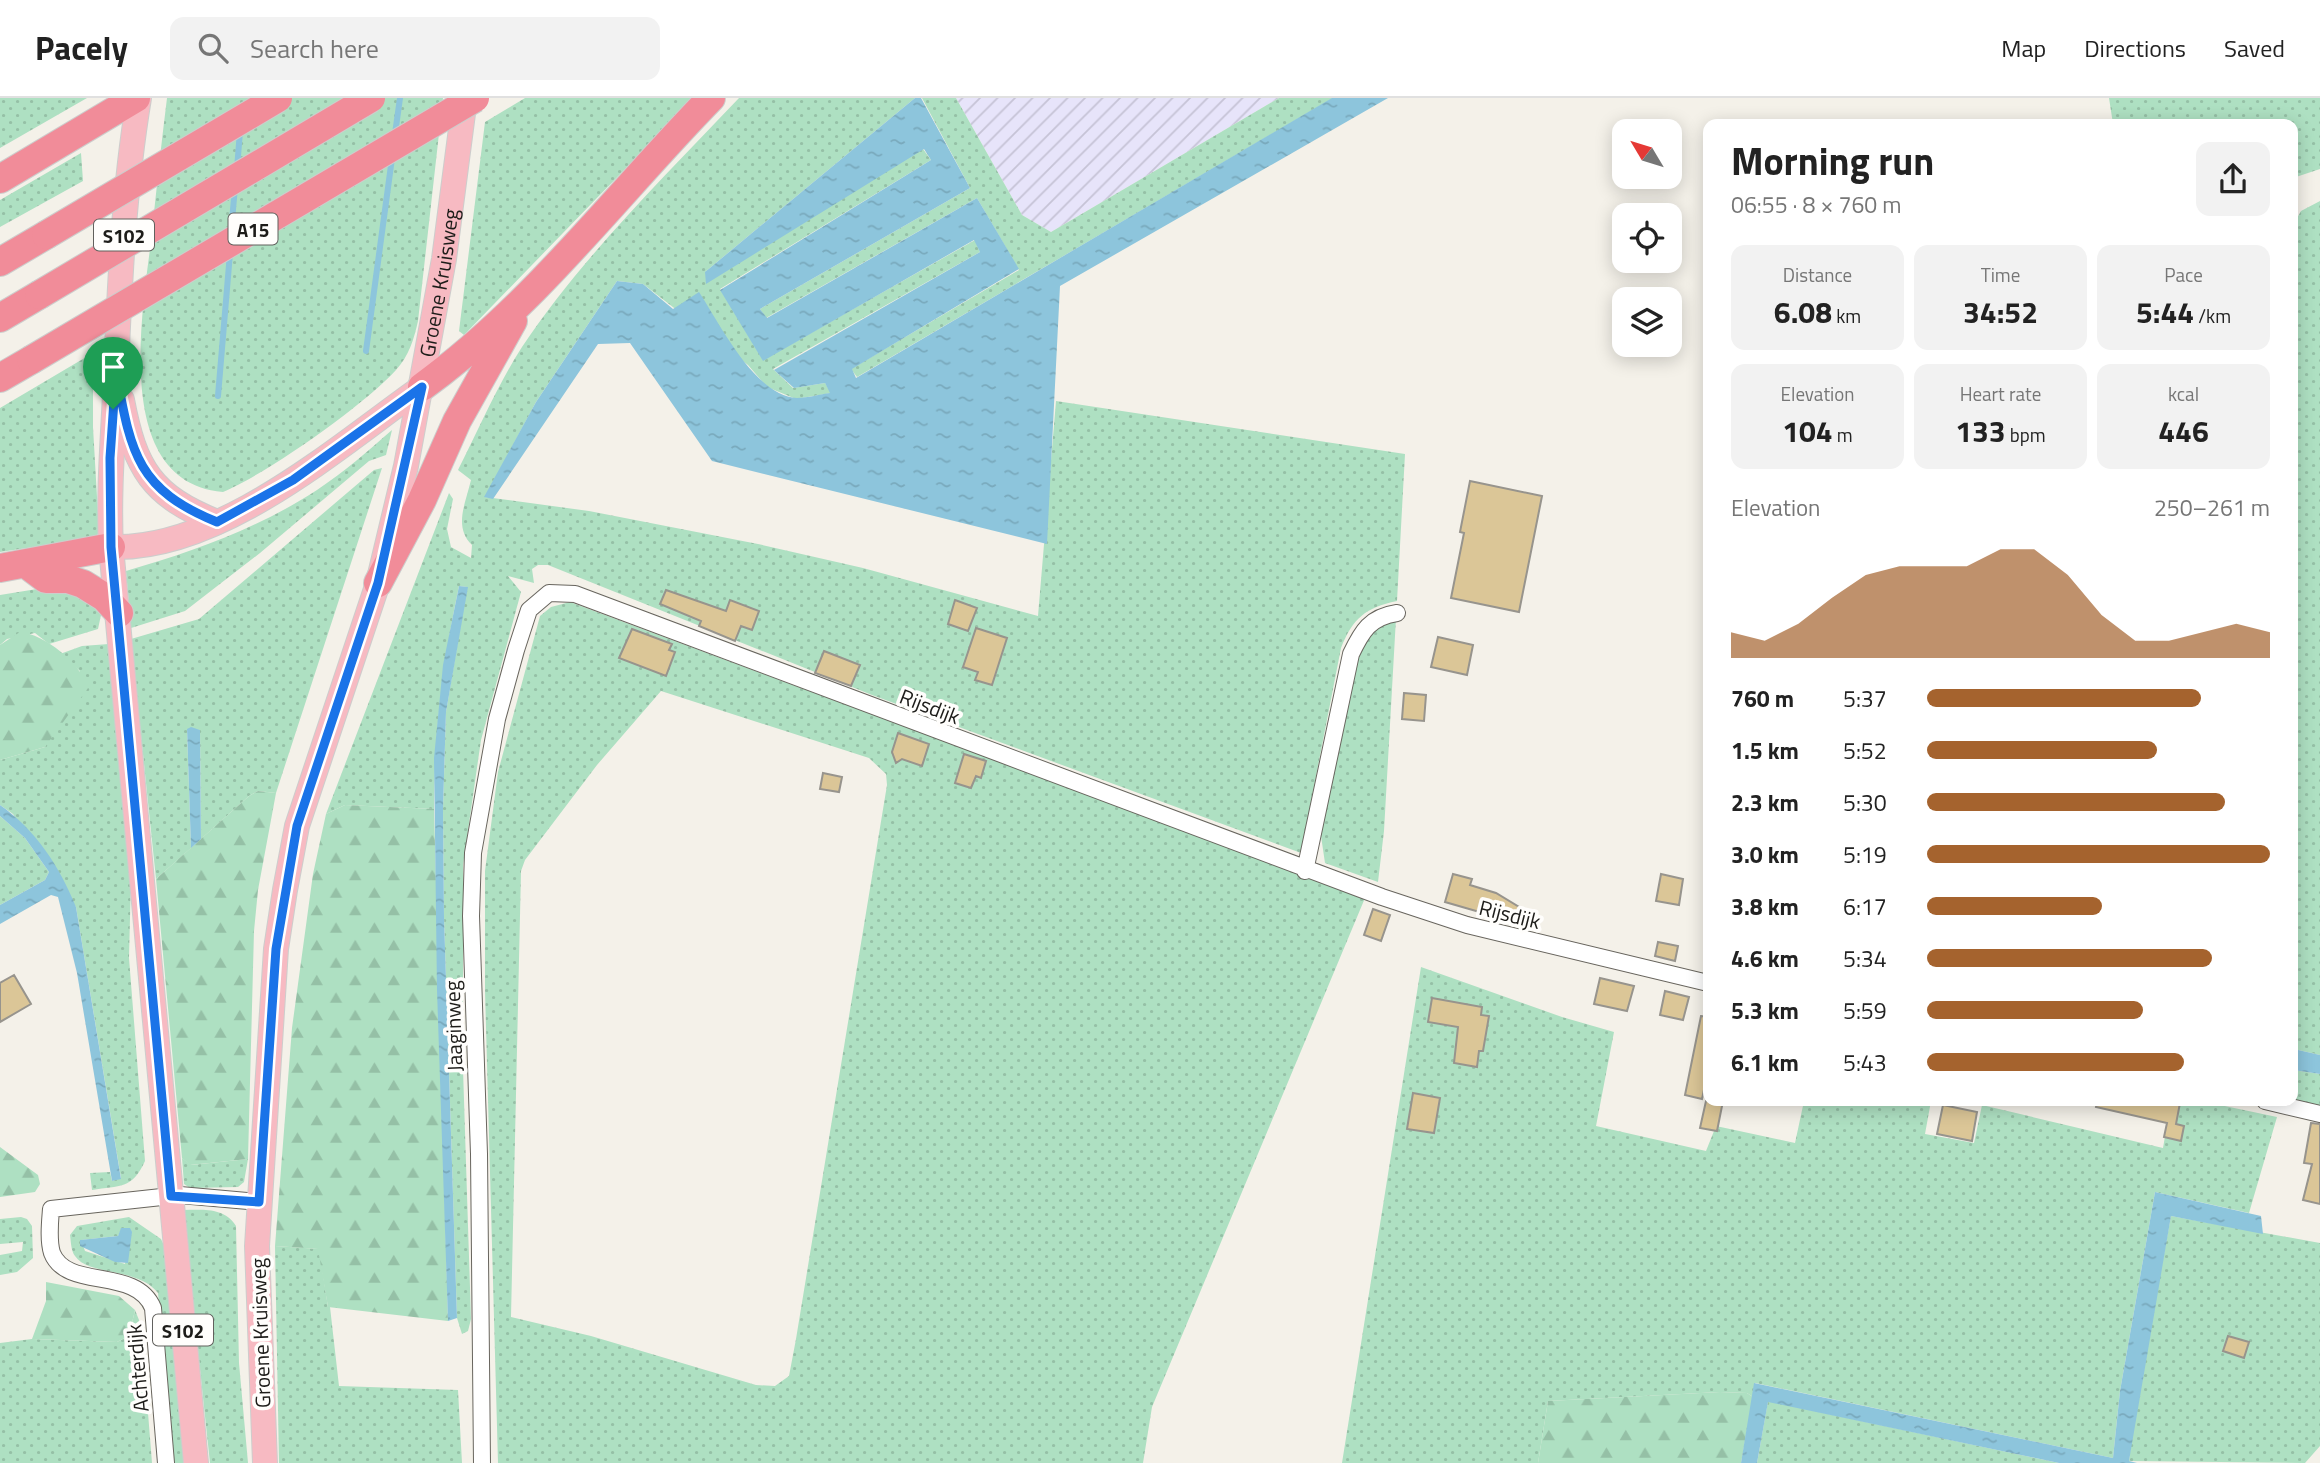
<!DOCTYPE html>
<meta charset="utf-8">
<style>
body{margin:0;font-family:"Titillium Web",sans-serif;background:#f2f2f2;color:#222;height:100vh;display:flex;flex-direction:column;font-size:26px;white-space:nowrap}
*{box-sizing:border-box;margin:0}
p{font-size:23px;color:#767676}
.icon{flex:none;width:38px;height:38px;fill:none;stroke:currentColor;stroke-width:2;stroke-linecap:round;stroke-linejoin:round}
.map{position:relative;flex:1;overflow:hidden}
.side{position:absolute;left:1703px;top:21px;width:595px;height:987px;display:flex;flex-direction:column;background:#fff;border-radius:14px;box-shadow:0 4px 18px #0003}
.side>*{flex:none}
.needle{width:46px;rotate:308deg}
.fabs{position:absolute;left:1612px;top:21px;display:grid;gap:14px}
.fabs a{display:grid;place-items:center;width:70px;height:70px;border-radius:14px;background:#fff;box-shadow:0 4px 18px #0003;font-size:35px}
.pin{position:absolute;display:grid;place-items:center;width:60px;height:60px;color:#fff;margin:-72px -30px;border-radius:50% 50% 50% 0;rotate:-45deg;box-shadow:0 0 7px #0007}
.pin .icon{rotate:45deg}
.round{display:grid;place-items:center;flex:none;width:74px;height:74px;border-radius:14px;background:#f2f2f2}
.overview{display:flex;align-items:center;justify-content:space-between;height:119px;padding:0 28px}
h1{font-size:38px;font-weight:700;line-height:52px}
.stats{display:grid;grid-template-columns:repeat(3,1fr);gap:10px;height:119px;padding:7px 28px}
.stats div{display:grid;align-content:center;border-radius:14px;background:#f2f2f2;text-align:center}
.stats b{font-size:30px;font-weight:700}
.stats small{font-size:19px;font-weight:400}
.stats p{font-size:19px}
.chart{height:196px;padding:14px 28px}
.chart p{display:flex;justify-content:space-between}
.chart svg{width:100%;height:126px;margin-top:7px;fill:#a5632e;opacity:.7}
ul{padding:0 28px;list-style:none;font-size:23px}
li{display:grid;grid-template-columns:112px 84px 1fr;align-items:center;height:52px}
li i{height:18px;border-radius:9px;background:#a5632e}
header{display:flex;align-items:center;gap:42px;box-sizing:border-box;height:98px;padding:0 35px;background:#fff;border-bottom:2px solid #e0e0e0}
header strong{font-size:33px}
nav{display:flex;gap:38px;margin-inline-start:auto;font-size:24px}
.search{width:490px;height:63px;background:#f2f2f2;display:flex;align-items:center;gap:18px;box-sizing:border-box;padding:0 24px;border-radius:14px;color:#767676;font-size:26px}
.map>svg:first-child{display:block}
.industrial{fill:url(#industrial-furrows)}
.grass{fill:url(#grass-dots);fill-rule:evenodd}
.forest{fill:url(#forest-firs)}
.water{fill:url(#water-ripples)}
.lines{fill:none;stroke-linecap:round;stroke-linejoin:round}
.stream{stroke:#8dc5dc;stroke-width:6}
.building{fill:#dbc697;stroke:#97948d;stroke-width:2}
.street-casing{stroke:#68655e;stroke-width:18}
.primary-casing{stroke:#cdcdcc;stroke-width:26}
.highway-casing{stroke:#cdcdcc;stroke-width:30}
.street{stroke:#fff;stroke-width:16}
.primary{stroke:#f7bac2;stroke-width:24}
.highway{stroke:#f18c99;stroke-width:28}
.highway-bridge-casing{stroke:#cdcdcc;stroke-width:30;stroke-linecap:butt}
.highway-bridge{stroke:#f18c99;stroke-width:28}
.route-casing{stroke:#fff;stroke-width:14}
.route{stroke:#1a73e8;stroke-width:9}
.labels{text-anchor:middle;dominant-baseline:central;stroke-width:7;stroke-linejoin:round;paint-order:stroke}
.shield{fill:#fffefc;stroke:#61605d;stroke-width:2}
.shield-label{font-size:19px;font-weight:bold;fill:#1d1c19}
.street-label{font-size:21px;fill:#1d1c19;stroke:#fffefc}
</style>
<header>
<strong>Pacely</strong>
<div class="search"><svg class="icon" aria-label="search" viewBox="0 0 24 24"><circle cx="10" cy="10" r="6"/><path d="M15 15l6 6"/></svg>Search here</div>
<nav><a>Map</a><a>Directions</a><a>Saved</a></nav>
</header>
<div class="map">
<svg width="2320" height="1365" viewBox="0 0 2320 1365">
<defs>
<pattern id="industrial-furrows" width="10" height="10" patternUnits="userSpaceOnUse" patternTransform="scale(1.75)"><rect width="10" height="10" fill="#e7e4fa"/><path d="M-1 1l2-2M0 10L10 0M9 11l2-2" fill="none" stroke="#c6c3d6"/></pattern>
<pattern id="grass-dots" width="8" height="8" patternUnits="userSpaceOnUse" patternTransform="scale(1.75)"><rect width="8" height="8" fill="#aee0c2"/><path d="M2 2h.1M6 6h.1" fill="none" stroke="#95c0a6" stroke-width="1.8" stroke-linecap="round"/></pattern>
<pattern id="forest-firs" width="22" height="20" patternUnits="userSpaceOnUse" patternTransform="scale(1.75)"><rect width="22" height="20" fill="#aee0c2"/><path d="M5 1l3.5 6h-7zM16 11l3.5 6h-7z" fill="#95c0a6"/></pattern>
<pattern id="water-ripples" width="26" height="14" patternUnits="userSpaceOnUse" patternTransform="scale(1.75)"><rect width="26" height="14" fill="#8dc5dc"/><path d="M2 4q2-2 4 0t4 0M15 11q2-2 4 0t4 0" fill="none" stroke="#79a9bc"/></pattern>
</defs>
<rect width="100%" height="100%" fill="#f4f1e9"/>
<path class="industrial" d="M 956,0 L 1279,0 L 1051,134 L 1022,117 Z"/>
<path class="grass" d="M 0,0 L 87,0 L 0,50 Z
M 167,0 L 443,0 L 418,223 C 414,241 409,258 396,272 C 363,308 268,375 223,394 C 112,385 142,216 151,143 C 156,95 161,48 167,0 Z
M 525,0 L 694,0 L 464,237 L 459,233 L 485,24 Z
M 739,0 L 915,0 L 705,174 L 923,51 L 931,62 L 720,191 L 763,262 L 975,142 L 980,154 L 773,271 L 793,290 L 825,285 L 831,295 L 796,301 L 767,289 L 748,267 L 643,186 L 617,183 L 536,304 L 485,399 L 589,413 L 758,446 L 863,470 L 1038,518 L 1056,303 L 1405,356 L 1397,503 C 1365,510 1353,520 1341,550 L 1301,755 L 872,597 L 548,467 L 538,467 L 532,471 L 534,485 L 508,478 L 521,494 L 481,642 L 463,767 L 463,971 L 471,1221 L 468,1233 L 462,1236 L 457,1220 L 444,819 L 443,711 L 446,614 L 467,489 L 459,488 C 443,563 434,635 434,711 L 345,707 L 326,716 L 449,395 L 453,401 L 447,431 L 451,449 L 471,460 L 472,447 C 453,429 466,404 471,382 L 458,372 C 479,331 497,288 522,249 C 583,158 664,79 739,0 Z
M 922,0 L 956,0 L 1022,117 L 1051,134 L 1279,0 L 1333,0 L 857,279 L 851,271 L 1019,172 L 977,100 L 766,220 L 760,211 L 970,90 Z
M 2109,0 L 2320,0 L 2320,71 L 2293,80 L 2292,26 L 2113,26 Z
M 81,55 L 83,83 L 0,129 L 0,102 Z
M 2320,103 L 2320,957 L 2294,951 L 2293,934 L 2292,129 L 2301,113 Z
M 93,255 L 93,329 L 99,434 L 95,440 L 0,454 L 0,310 Z
M 392,332 L 386,357 L 369,363 L 260,455 L 185,513 L 131,530 L 126,473 C 192,454 259,430 317,392 C 344,374 368,353 392,332 Z
M 382,370 L 276,695 L 258,693 L 249,698 L 201,741 L 200,632 L 187,631 L 191,750 L 156,781 L 131,541 L 199,521 L 374,372 Z
M 43,490 C 67,493 85,497 101,517 L 98,531 L 49,546 L 35,535 L 7,541 L 0,547 L 0,497 Z
M 570,504 L 1365,800 L 1152,1309 L 1143,1365 L 498,1365 L 485,893 L 485,773 L 498,674 L 540,518 L 551,509 ZM 661,593 L 869,660 L 886,676 L 887,687 L 796,1241 L 789,1278 L 775,1288 L 756,1287 L 591,1238 L 511,1219 L 521,773 L 525,762 L 597,667 Z
M 1396,520 L 1384,733 L 1378,784 L 1325,765 L 1321,738 L 1357,554 L 1364,537 Z
M 109,546 L 131,780 L 129,860 L 145,1063 C 132,1092 120,1087 92,1092 L 90,1075 L 110,1074 L 112,1083 L 121,1080 L 76,809 L 13,716 L 0,707 L 0,662 L 45,649 L 80,573 L 60,556 L 82,548 Z
M 0,718 L 25,740 L 49,774 L 45,782 L 0,807 Z
M 1421,869 L 1562,919 L 1614,934 L 1596,1028 L 1706,1053 L 1716,1028 L 1795,1045 L 1804,1003 L 1931,1003 L 1925,1036 L 1974,1045 L 1982,1007 L 2163,1050 L 2171,1003 L 2201,1003 L 2277,1019 L 2249,1115 L 2155,1094 L 2120,1293 L 2113,1360 L 1755,1285 L 1753,1299 L 1747,1295 L 1720,1294 L 1548,1303 L 1538,1365 L 1342,1365 Z
M 2293,972 L 2320,976 L 2320,1008 L 2293,1002 Z
M 182,1060 L 191,1067 L 248,1061 L 244,1084 L 238,1089 L 190,1090 L 184,1086 Z
M 183,1112 C 203,1112 224,1109 236,1128 L 239,1265 L 248,1365 L 210,1365 Z
M 2171,1118 L 2320,1145 L 2320,1348 L 2305,1365 L 2129,1363 L 2136,1305 Z
M 21,1119 L 27,1121 L 32,1128 L 33,1160 L 17,1174 L 0,1177 L 0,1157 L 22,1153 L 23,1144 L 0,1146 L 0,1121 Z
M 129,1119 L 161,1141 L 168,1156 L 186,1365 L 174,1365 L 158,1195 C 138,1169 88,1178 75,1158 C 71,1153 71,1144 70,1137 L 77,1128 ZM 122,1130 L 130,1130 L 125,1166 L 85,1153 L 81,1142 L 118,1138 Z
M 275,1148 L 319,1151 L 328,1209 L 330,1209 L 339,1288 L 458,1292 L 462,1365 L 279,1365 Z
M 135,1212 L 141,1227 L 152,1365 L 0,1365 L 0,1245 L 32,1241 L 117,1244 L 129,1238 Z
M 1768,1303 L 2059,1365 L 1757,1365 Z"/>
<path class="forest" d="M 20,534 C 44,536 82,566 88,590 L 45,649 L 0,662 L 0,547 Z
M 258,693 L 276,695 L 258,792 L 254,833 L 248,1061 L 190,1067 L 182,1060 L 156,781 L 249,698 Z
M 345,707 L 434,711 L 448,1223 L 328,1209 L 318,1151 L 275,1148 L 292,930 L 313,776 L 326,716 Z
M 0,1049 L 38,1077 L 40,1086 L 35,1094 L 0,1099 Z
M 46,1184 L 119,1198 L 135,1212 L 129,1238 L 117,1244 L 32,1241 L 46,1203 Z
M 1720,1294 L 1747,1295 L 1753,1299 L 1741,1365 L 1538,1365 L 1548,1303 Z"/>
<path class="water" d="M 915,0 L 921,0 L 970,90 L 760,211 L 767,220 L 977,100 L 1019,171 L 852,271 L 856,280 L 1332,0 L 1388,0 L 1060,188 L 1047,446 L 712,363 L 630,245 L 598,246 L 493,401 L 484,399 L 536,304 L 617,183 L 643,186 L 673,211 L 699,194 C 720,226 755,298 797,300 C 808,300 820,296 830,295 L 825,285 L 794,290 L 774,272 L 980,154 L 974,142 L 763,263 L 720,192 L 931,62 L 924,51 L 706,186 L 705,174 Z
M 459,488 L 468,489 L 446,614 L 443,711 L 444,819 L 457,1220 L 448,1223 L 437,892 L 434,660 L 443,567 Z
M 191,629 L 200,632 L 201,741 L 191,750 L 187,631 Z
M 0,707 C 36,732 60,769 76,809 L 121,1081 L 112,1083 L 77,875 L 58,799 L 51,797 L 0,826 L 0,807 L 45,782 L 49,774 L 25,740 L 0,718 Z
M 2293,934 L 2294,951 L 2320,957 L 2320,976 L 2293,972 Z
M 2155,1094 L 2261,1118 L 2263,1136 L 2171,1118 L 2129,1363 L 2137,1365 L 2059,1365 L 1768,1304 L 1757,1365 L 1741,1365 L 1754,1285 L 2113,1360 L 2120,1293 Z
M 121,1130 L 130,1130 L 132,1134 L 128,1165 L 115,1164 L 80,1148 L 80,1142 L 118,1138 Z"/>
<g class="lines">
<path class="stream" d="M 395,36 L 400,0
M 237,71 L 240,33
M 231,134 L 235,89
M 366,253 L 392,60
M 218,298 L 230,155"/>
</g>
<path class="building" d="M 1470,383 L 1542,398 L 1519,514 L 1451,500 L 1464,435 L 1460,434 Z
M 666,492 L 726,513 L 730,502 L 759,513 L 752,532 L 741,528 L 735,543 L 699,528 L 701,523 L 660,506 Z
M 955,502 L 977,510 L 968,533 L 948,526 Z
M 976,530 L 1007,540 L 992,587 L 975,582 L 978,574 L 963,569 Z
M 632,531 L 672,546 L 669,552 L 675,554 L 666,578 L 619,560 Z
M 1438,539 L 1473,547 L 1467,577 L 1431,569 Z
M 824,553 L 860,567 L 851,588 L 815,575 Z
M 1404,595 L 1426,597 L 1424,623 L 1402,621 Z
M 898,635 L 929,646 L 922,668 L 902,661 L 896,665 L 892,654 Z
M 964,656 L 986,663 L 981,680 L 976,678 L 971,690 L 955,685 Z
M 823,675 L 842,679 L 839,694 L 820,691 Z
M 1453,776 L 1472,781 L 1470,787 L 1496,795 L 1534,818 L 1532,823 L 1485,809 L 1483,815 L 1445,804 Z
M 1661,776 L 1683,781 L 1679,807 L 1656,803 Z
M 1373,811 L 1390,817 L 1381,843 L 1364,837 Z
M 1658,844 L 1678,848 L 1675,863 L 1655,858 Z
M 14,877 L 31,906 L 0,924 L 0,885 Z
M 1600,880 L 1634,888 L 1627,913 L 1594,906 Z
M 1665,893 L 1689,899 L 1683,922 L 1660,917 Z
M 1432,900 L 1482,909 L 1481,917 L 1489,918 L 1483,953 L 1479,953 L 1477,969 L 1454,965 L 1458,929 L 1428,924 Z
M 1701,918 L 1708,919 L 1708,973 L 1702,1001 L 1685,997 Z
M 1413,995 L 1440,1000 L 1434,1035 L 1407,1031 Z
M 1706,1003 L 1723,1003 L 1717,1033 L 1700,1030 Z
M 2097,1003 L 2180,1005 L 2176,1026 L 2184,1028 L 2181,1043 L 2164,1039 L 2167,1025 L 2096,1009 Z
M 1943,1007 L 1977,1014 L 1972,1043 L 1937,1036 Z
M 2311,1025 L 2320,1026 L 2320,1106 L 2303,1102 L 2312,1066 L 2304,1065 Z
M 2228,1238 L 2249,1244 L 2244,1260 L 2223,1253 Z"/>
<g class="lines">
<defs>
<path id="street" d="M 1305,773 L 1351,556 C 1362,533 1370,519 1397,515
M 2265,1003 L 2320,1016
M 166,1365 L 153,1210 C 136,1168 67,1193 52,1155 C 48,1142 50,1124 51,1111 L 180,1097 L 259,1104
M 482,1365 L 479,1056 L 471,818 L 473,755 L 497,621 L 516,552 L 529,512 L 549,495 L 575,496 L 1382,799 L 1467,827 L 1708,885"/>
<g id="primary">
<path d="M 139,0 C 124,90 120,181 116,272 C 114,331 108,389 111,449 L 196,1365"/>
<path d="M 122,302 C 135,371 152,398 217,424"/>
<path d="M 111,449 C 220,453 337,349 422,289"/>
<path id="s1" d="M 265,1365 L 257,1148 L 276,851 L 285,792 L 297,728 L 378,485 L 406,368 L 444,161 L 465,0"/>
</g>
<path id="highway" d="M 0,81 L 136,0
M 0,164 L 46,137
M 0,220 L 39,197
M 0,280 L 31,262
M 422,289 C 533,209 616,97 711,0
M 26,466 L 46,481 L 68,481 L 83,486 L 104,499 L 119,515
M 0,470 L 111,449
M 378,485 L 422,402 L 457,323 L 513,223"/>
</defs>
<use href="#street" class="street-casing"/>
<use href="#primary" class="primary-casing"/>
<use href="#highway" class="highway-casing"/>
<use href="#street" class="street"/>
<use href="#primary" class="primary"/>
<use href="#highway" class="highway"/>
<defs>
<path id="highway-bridge" d="M 46,137 L 278,0
M 39,197 L 371,0
M 31,262 L 475,0"/>
</defs>
<use href="#highway-bridge" class="highway-bridge-casing"/>
<use href="#highway-bridge" class="highway-bridge"/>
</g>
<g class="lines">
<defs>
<path id="route" d="M 116,274 C 131,354 136,391 217,424 L 293,382 L 422,289 L 378,485 L 297,728 L 276,851 L 259,1104 L 171,1098 L 111,449 L 110,360 Z"/>
</defs>
<use href="#route" class="route-casing"/>
<use href="#route" class="route"/>
</g>
<g class="labels">
<g class="shield">
<rect x="228.5" y="115.5" width="49" height="31" rx="5"/>
<rect x="94" y="121.5" width="60" height="31" rx="5"/>
<rect x="153" y="1216.5" width="60" height="31" rx="5"/>
</g>
<g class="shield-label">
<text x="253" y="131">A15</text>
<text x="124" y="137">S102</text>
<text x="183" y="1232">S102</text>
</g>
<g class="street-label">
<text stroke="none"><textPath href="#s1" startOffset="1202">Groene Kruisweg</textPath></text>
<text transform="translate(930 608) rotate(21)">Rijsdijk</text>
<text transform="translate(1510 816) rotate(14)">Rijsdijk</text>
<text transform="translate(453 928) rotate(-92)">Jaaginweg</text>
<text transform="translate(260 1235) rotate(-92)">Groene Kruisweg</text>
<text transform="translate(137 1270) rotate(-95)">Achterdijk</text>
</g>
</g>
</svg>
<div class="fabs">
<a><svg class="needle" viewBox="-14 -14 28 28"><path d="M0-13l5 13h-10z" fill="#e53935"/><path d="M0 13l5-13h-10z" fill="#767676"/></svg></a>
<a><svg class="icon" aria-label="locate" viewBox="0 0 24 24"><circle cx="12" cy="12" r="6"/><path d="M12 2v4M12 18v4M2 12h4M18 12h4"/></svg></a>
<a><svg class="icon" aria-label="layers" viewBox="0 0 24 24"><path d="M12 4l9 5-9 5-9-5zM3 14l9 5 9-5"/></svg></a>
</div>
<div class="pin" style="left:113px;top:311px;background:#1e9e55"><svg class="icon" aria-label="arrive" viewBox="0 0 24 24"><path d="M6 21V4h12l-3 4 3 4H6"/></svg></div>
<section class="side">
<div class="overview"><div><h1>Morning run</h1><p>06:55 · 8 × 760 m</p></div><a class="round"><svg class="icon" aria-label="share" viewBox="0 0 24 24"><path d="M12 15V3M7 8l5-5 5 5M5 13v7h14v-7"/></svg></a></div>
<div class="stats">
<div><p>Distance</p><b>6.08<small> km</small></b></div>
<div><p>Time</p><b>34:52</b></div>
<div><p>Pace</p><b>5:44<small> /km</small></b></div>
</div>
<div class="stats">
<div><p>Elevation</p><b>104<small> m</small></b></div>
<div><p>Heart rate</p><b>133<small> bpm</small></b></div>
<div><p>kcal</p><b>446</b></div>
</div>
<div class="chart"><p><span>Elevation</span>250–261 m</p>
<svg viewBox="0 0 160 44" preserveAspectRatio="none"><path d="M0 44V35L10 38L20 32L30 23L40 15L50 12L60 12L70 12L80 6L90 6L100 15L110 29L120 38L130 38L140 35L150 32L160 35V44z"/></svg>
</div>
<ul>
<li><b>760 m</b>5:37<i style="width:80%"></i></li>
<li><b>1.5 km</b>5:52<i style="width:67%"></i></li>
<li><b>2.3 km</b>5:30<i style="width:87%"></i></li>
<li><b>3.0 km</b>5:19<i style="width:100%"></i></li>
<li><b>3.8 km</b>6:17<i style="width:51%"></i></li>
<li><b>4.6 km</b>5:34<i style="width:83%"></i></li>
<li><b>5.3 km</b>5:59<i style="width:63%"></i></li>
<li><b>6.1 km</b>5:43<i style="width:75%"></i></li>
</ul>
</section>
</div>
